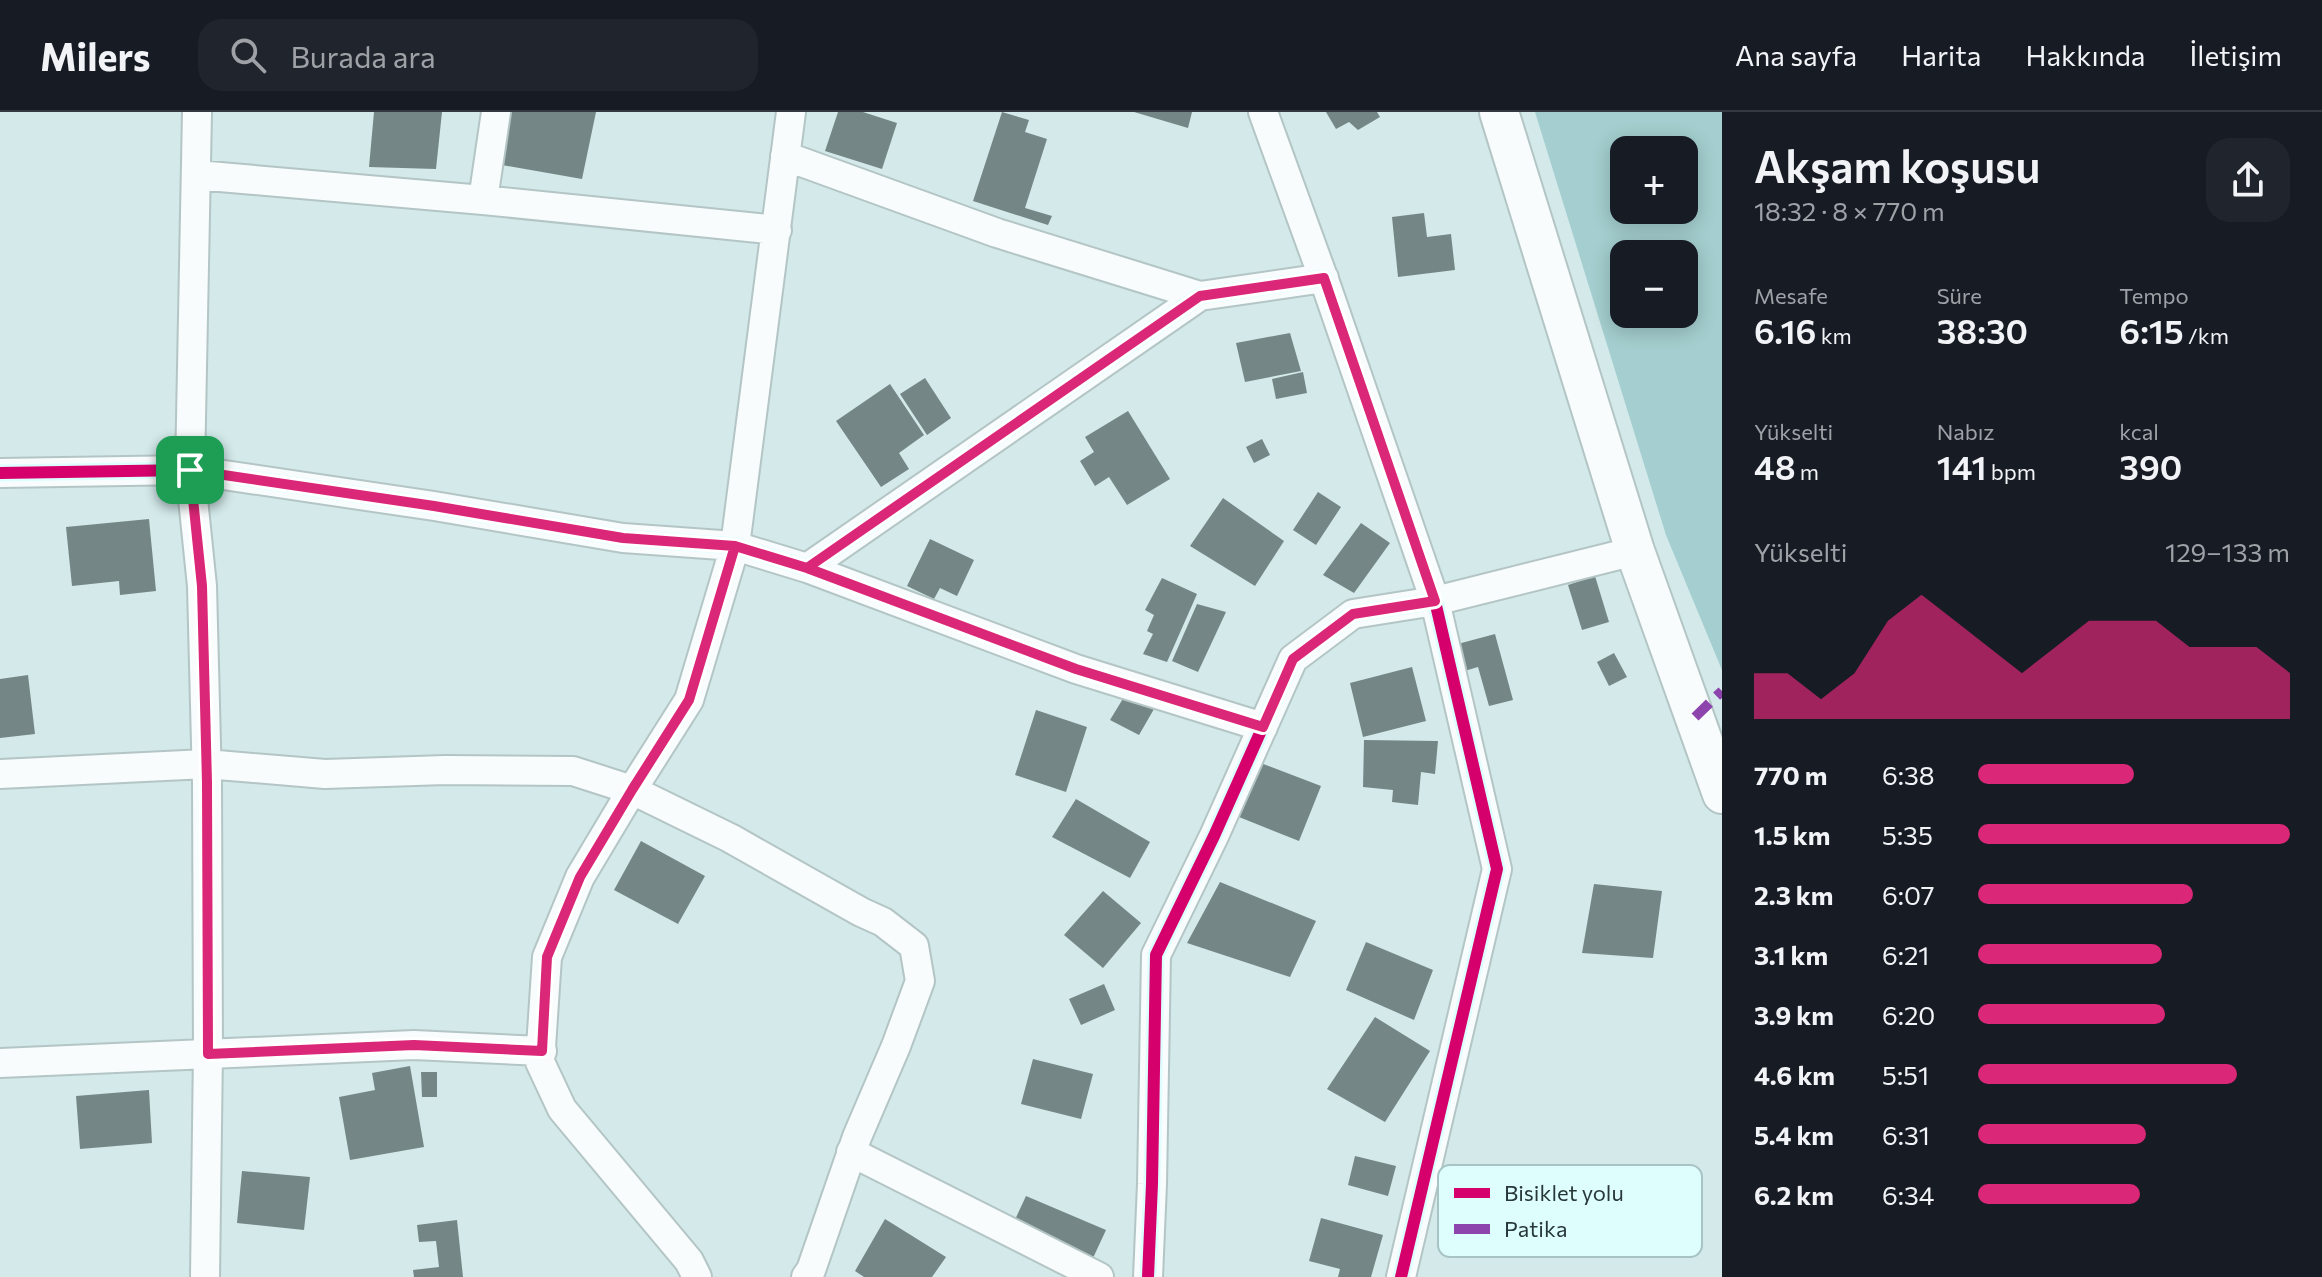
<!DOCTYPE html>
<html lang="tr">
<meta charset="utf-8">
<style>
body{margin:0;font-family:Commissioner,sans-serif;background:#20242c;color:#f1f3f6;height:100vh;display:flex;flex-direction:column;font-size:30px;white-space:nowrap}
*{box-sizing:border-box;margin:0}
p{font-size:26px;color:#9ea1a6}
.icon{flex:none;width:44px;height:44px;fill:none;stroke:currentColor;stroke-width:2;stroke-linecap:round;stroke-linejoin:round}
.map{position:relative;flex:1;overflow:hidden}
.sheet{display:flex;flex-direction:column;background:#171b24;width:600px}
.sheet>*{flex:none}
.buttons{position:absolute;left:1610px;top:24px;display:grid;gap:16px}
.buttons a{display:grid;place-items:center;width:88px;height:88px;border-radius:16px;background:#171b24;box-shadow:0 4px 20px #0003;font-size:40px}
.pin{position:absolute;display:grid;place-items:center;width:68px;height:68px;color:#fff;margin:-34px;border-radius:16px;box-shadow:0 4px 12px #0006}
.round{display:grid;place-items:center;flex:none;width:84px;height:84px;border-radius:24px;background:#20242c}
.headline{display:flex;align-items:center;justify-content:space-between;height:136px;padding:0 32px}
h1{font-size:44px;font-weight:600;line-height:60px}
.stats{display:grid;grid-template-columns:repeat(3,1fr);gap:12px;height:136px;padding:8px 32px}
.stats div{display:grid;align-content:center}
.stats b{font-size:34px;font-weight:600}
.stats small{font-size:22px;font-weight:400}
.stats p{font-size:22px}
.chart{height:224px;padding:16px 32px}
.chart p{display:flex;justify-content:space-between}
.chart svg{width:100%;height:144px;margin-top:8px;fill:#db2777;opacity:.7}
ul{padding:0 32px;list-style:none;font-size:26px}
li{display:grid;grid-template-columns:128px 96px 1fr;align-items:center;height:60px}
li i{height:20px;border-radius:10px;background:#db2777}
header{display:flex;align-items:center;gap:48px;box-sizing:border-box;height:112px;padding:0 40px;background:#171b24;border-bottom:2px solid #363941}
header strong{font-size:38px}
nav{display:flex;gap:44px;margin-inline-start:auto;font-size:28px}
.search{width:560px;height:72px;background:#20242c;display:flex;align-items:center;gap:20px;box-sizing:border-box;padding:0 28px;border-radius:24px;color:#9ea1a6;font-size:30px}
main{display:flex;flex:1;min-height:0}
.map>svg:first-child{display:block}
.forest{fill:#a4cecf;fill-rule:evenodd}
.building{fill:#758686}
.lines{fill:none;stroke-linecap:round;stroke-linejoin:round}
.street-casing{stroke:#b4c5c5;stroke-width:32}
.secondary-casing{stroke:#b4c5c5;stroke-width:42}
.street{stroke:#f8fcfc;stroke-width:28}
.secondary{stroke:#f8fcfc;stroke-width:38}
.quiet{stroke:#8e44ad;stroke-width:10;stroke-dasharray:20 10;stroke-linecap:butt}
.cycleway-casing{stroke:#defefe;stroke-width:17}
.cycleway{stroke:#d6006c;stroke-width:12}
.route-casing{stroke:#fff;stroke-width:16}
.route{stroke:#db2777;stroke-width:10}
.key{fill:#defefe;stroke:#a7c3c3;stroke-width:2}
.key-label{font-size:22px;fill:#283838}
</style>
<header>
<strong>Milers</strong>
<div class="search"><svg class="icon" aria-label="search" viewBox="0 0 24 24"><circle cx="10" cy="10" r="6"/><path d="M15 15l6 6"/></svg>Burada ara</div>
<nav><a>Ana sayfa</a><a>Harita</a><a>Hakkında</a><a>İletişim</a></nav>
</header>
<main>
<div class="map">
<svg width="1722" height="1165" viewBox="0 0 1722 1165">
<rect width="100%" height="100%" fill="#d3e9ea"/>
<path class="forest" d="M 1535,0 L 1722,0 L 1722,558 L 1666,423 ZM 1624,38 L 1684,38 L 1684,98 L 1624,98 ZM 1624,142 L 1684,142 L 1684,202 L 1624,202 Z"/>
<path class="building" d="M 374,0 L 442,0 L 436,57 L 369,55 Z
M 511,0 L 596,0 L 582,67 L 502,53 Z
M 838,0 L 863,0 L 897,11 L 882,57 L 825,39 Z
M 1002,0 L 1029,8 L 1025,20 L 1047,27 L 1025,96 L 1052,104 L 1048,113 L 973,89 Z
M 1134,0 L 1192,0 L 1188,16 Z
M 1326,0 L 1377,0 L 1380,5 L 1358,18 L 1349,10 L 1336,17 Z
M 1424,101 L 1427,125 L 1451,122 L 1455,158 L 1398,165 L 1392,105 Z
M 1290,221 L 1301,259 L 1245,270 L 1236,231 Z
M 1303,260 L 1307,281 L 1276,287 L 1272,267 Z
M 925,266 L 951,306 L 927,323 L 900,282 Z
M 890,272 L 924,323 L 899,341 L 909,357 L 881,375 L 836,309 Z
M 1128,299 L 1170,367 L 1127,393 L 1109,365 L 1095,374 L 1080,349 L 1094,340 L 1085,325 Z
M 1262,327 L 1270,343 L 1254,351 L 1246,335 Z
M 1318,380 L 1341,395 L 1316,433 L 1293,418 Z
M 1223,386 L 1284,429 L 1255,474 L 1190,434 Z
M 149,407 L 156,479 L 120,483 L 119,469 L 72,474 L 66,415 Z
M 1361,411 L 1390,431 L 1354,481 L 1323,463 Z
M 930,427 L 974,448 L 957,484 L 940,476 L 934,487 L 907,474 Z
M 1595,464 L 1609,510 L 1582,518 L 1568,473 Z
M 1162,466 L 1197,482 L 1167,550 L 1143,542 L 1153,522 L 1147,519 L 1154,503 L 1145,498 Z
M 1197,492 L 1226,500 L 1198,560 L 1172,549 Z
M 1495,522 L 1513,588 L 1489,594 L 1478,555 L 1461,560 L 1454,533 Z
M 1614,541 L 1627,565 L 1609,574 L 1597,550 Z
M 1412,555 L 1426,609 L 1363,625 L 1350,571 Z
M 28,563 L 35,622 L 0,626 L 0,567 Z
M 1124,585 L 1154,597 L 1139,623 L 1110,608 Z
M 1036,598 L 1087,615 L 1066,680 L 1015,663 Z
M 1364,628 L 1438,629 L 1435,662 L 1421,660 L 1418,693 L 1392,690 L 1393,678 L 1363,675 Z
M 1250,647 L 1321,674 L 1299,729 L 1229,701 Z
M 1076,687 L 1150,730 L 1130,766 L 1052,725 Z
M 641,729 L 705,764 L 678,812 L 614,778 Z
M 1220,770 L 1316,809 L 1290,865 L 1187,831 Z
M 1594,772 L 1662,779 L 1653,846 L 1582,841 Z
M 1103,779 L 1141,811 L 1103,856 L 1064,823 Z
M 1366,830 L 1433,858 L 1414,908 L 1346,878 Z
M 1104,872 L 1115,898 L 1081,913 L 1069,887 Z
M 1375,905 L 1430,939 L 1385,1010 L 1327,977 Z
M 1033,947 L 1093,962 L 1081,1007 L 1021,992 Z
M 410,954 L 424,1035 L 350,1048 L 339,985 L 375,978 L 372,961 Z
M 421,960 L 437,960 L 437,985 L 422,985 Z
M 149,978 L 152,1031 L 80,1037 L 76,984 Z
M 1355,1044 L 1396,1054 L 1388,1084 L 1348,1073 Z
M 242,1059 L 310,1065 L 304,1118 L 237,1111 Z
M 1026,1084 L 1106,1118 L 1093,1146 L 1013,1112 Z
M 1321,1106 L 1383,1123 L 1371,1165 L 1338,1165 L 1340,1157 L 1309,1149 Z
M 885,1107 L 946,1145 L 932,1165 L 864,1165 L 855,1159 Z
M 457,1108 L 463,1165 L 414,1165 L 413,1158 L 439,1155 L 436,1129 L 419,1130 L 417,1113 Z"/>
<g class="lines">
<defs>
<path id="street" d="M 197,0 L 190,358 L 202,474 L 207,671 L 208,939 L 205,1165
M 1263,0 L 1327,176 L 1435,489 L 1635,439
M 785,44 L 997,121 L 1200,184
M 197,63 L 483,88 L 777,118
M 483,88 L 496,0
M 0,361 L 190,358 L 434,394 L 623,426 L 735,434 L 807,456 L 1200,184 L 1324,166
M 807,456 L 1076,557 L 1263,615
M 0,662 L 206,652 L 325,662 L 445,658 L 573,659 L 632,678 L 730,726 L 861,800 L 883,810 L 914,834 L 920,869 L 896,934 L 857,1025 L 811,1158 L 806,1165
M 0,951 L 414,933 L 542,939
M 851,1040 L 1099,1165
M 697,1165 L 689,1149 L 562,997 L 540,950 L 547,845 L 580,765 L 632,678 L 689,588 L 735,434 L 791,0
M 1148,1165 L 1152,1072 L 1156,843 L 1214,724 L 1293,547 L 1353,502 L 1435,489 L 1497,757 L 1401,1165"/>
<path id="secondary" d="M 1499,0 L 1635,439 L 1722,682"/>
</defs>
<use href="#street" class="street-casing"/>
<use href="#secondary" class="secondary-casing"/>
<use href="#street" class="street"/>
<use href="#secondary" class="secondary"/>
<path class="quiet" d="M 1695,605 L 1722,579"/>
<defs>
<path id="cycleway" d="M 0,361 L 190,358 L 434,394 L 623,426 L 735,434 L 807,456 L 1200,184 L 1324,166
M 1148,1165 L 1152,1072 L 1156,843 L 1214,724 L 1293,547 L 1353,502 L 1435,489 L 1497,757 L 1401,1165"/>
</defs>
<use href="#cycleway" class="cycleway-casing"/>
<use href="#cycleway" class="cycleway"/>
</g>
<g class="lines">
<defs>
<path id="route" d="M 190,358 L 202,474 L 207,671 L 208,942 L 414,933 L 542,939 L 547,845 L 580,765 L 632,678 L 689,588 L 735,434 L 807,456 L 1076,557 L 1263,615 L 1293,547 L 1353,502 L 1435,489 L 1324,166 L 1200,184 L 807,456 L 735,434 L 623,426 L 434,394 L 190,358"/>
</defs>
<use href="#route" class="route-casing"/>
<use href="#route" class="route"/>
</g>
<rect x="1438" y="1053" width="264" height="92" rx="12" class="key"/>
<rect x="1454" y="1076" width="36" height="10" fill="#d6006c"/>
<rect x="1454" y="1112" width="36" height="10" fill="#8e44ad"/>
<g class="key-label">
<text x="1504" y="1089">Bisiklet yolu</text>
<text x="1504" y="1125">Patika</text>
</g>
</svg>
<div class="buttons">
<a>+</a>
<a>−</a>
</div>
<div class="pin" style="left:190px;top:358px;background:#1e9e55"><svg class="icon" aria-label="arrive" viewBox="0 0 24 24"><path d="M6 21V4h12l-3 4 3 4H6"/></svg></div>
</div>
<section class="sheet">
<div class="headline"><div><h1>Akşam koşusu</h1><p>18:32 · 8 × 770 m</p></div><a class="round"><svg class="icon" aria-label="share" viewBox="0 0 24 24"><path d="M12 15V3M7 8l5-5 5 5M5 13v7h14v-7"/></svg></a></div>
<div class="stats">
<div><p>Mesafe</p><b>6.16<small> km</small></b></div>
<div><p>Süre</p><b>38:30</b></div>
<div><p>Tempo</p><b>6:15<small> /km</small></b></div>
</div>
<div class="stats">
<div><p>Yükselti</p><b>48<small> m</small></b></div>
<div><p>Nabız</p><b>141<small> bpm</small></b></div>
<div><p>kcal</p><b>390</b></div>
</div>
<div class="chart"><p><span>Yükselti</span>129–133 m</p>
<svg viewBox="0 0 160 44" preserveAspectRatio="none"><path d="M0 44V30L10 30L20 38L30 30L40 14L50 6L60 14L70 22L80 30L90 22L100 14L110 14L120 14L130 22L140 22L150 22L160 30V44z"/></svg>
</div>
<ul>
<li><b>770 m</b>6:38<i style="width:50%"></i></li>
<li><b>1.5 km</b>5:35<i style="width:100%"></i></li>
<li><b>2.3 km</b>6:07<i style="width:69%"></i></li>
<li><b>3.1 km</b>6:21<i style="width:59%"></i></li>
<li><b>3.9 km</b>6:20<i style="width:60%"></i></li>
<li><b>4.6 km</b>5:51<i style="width:83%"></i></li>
<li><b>5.4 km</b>6:31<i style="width:54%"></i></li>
<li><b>6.2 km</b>6:34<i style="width:52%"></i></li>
</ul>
</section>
</main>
